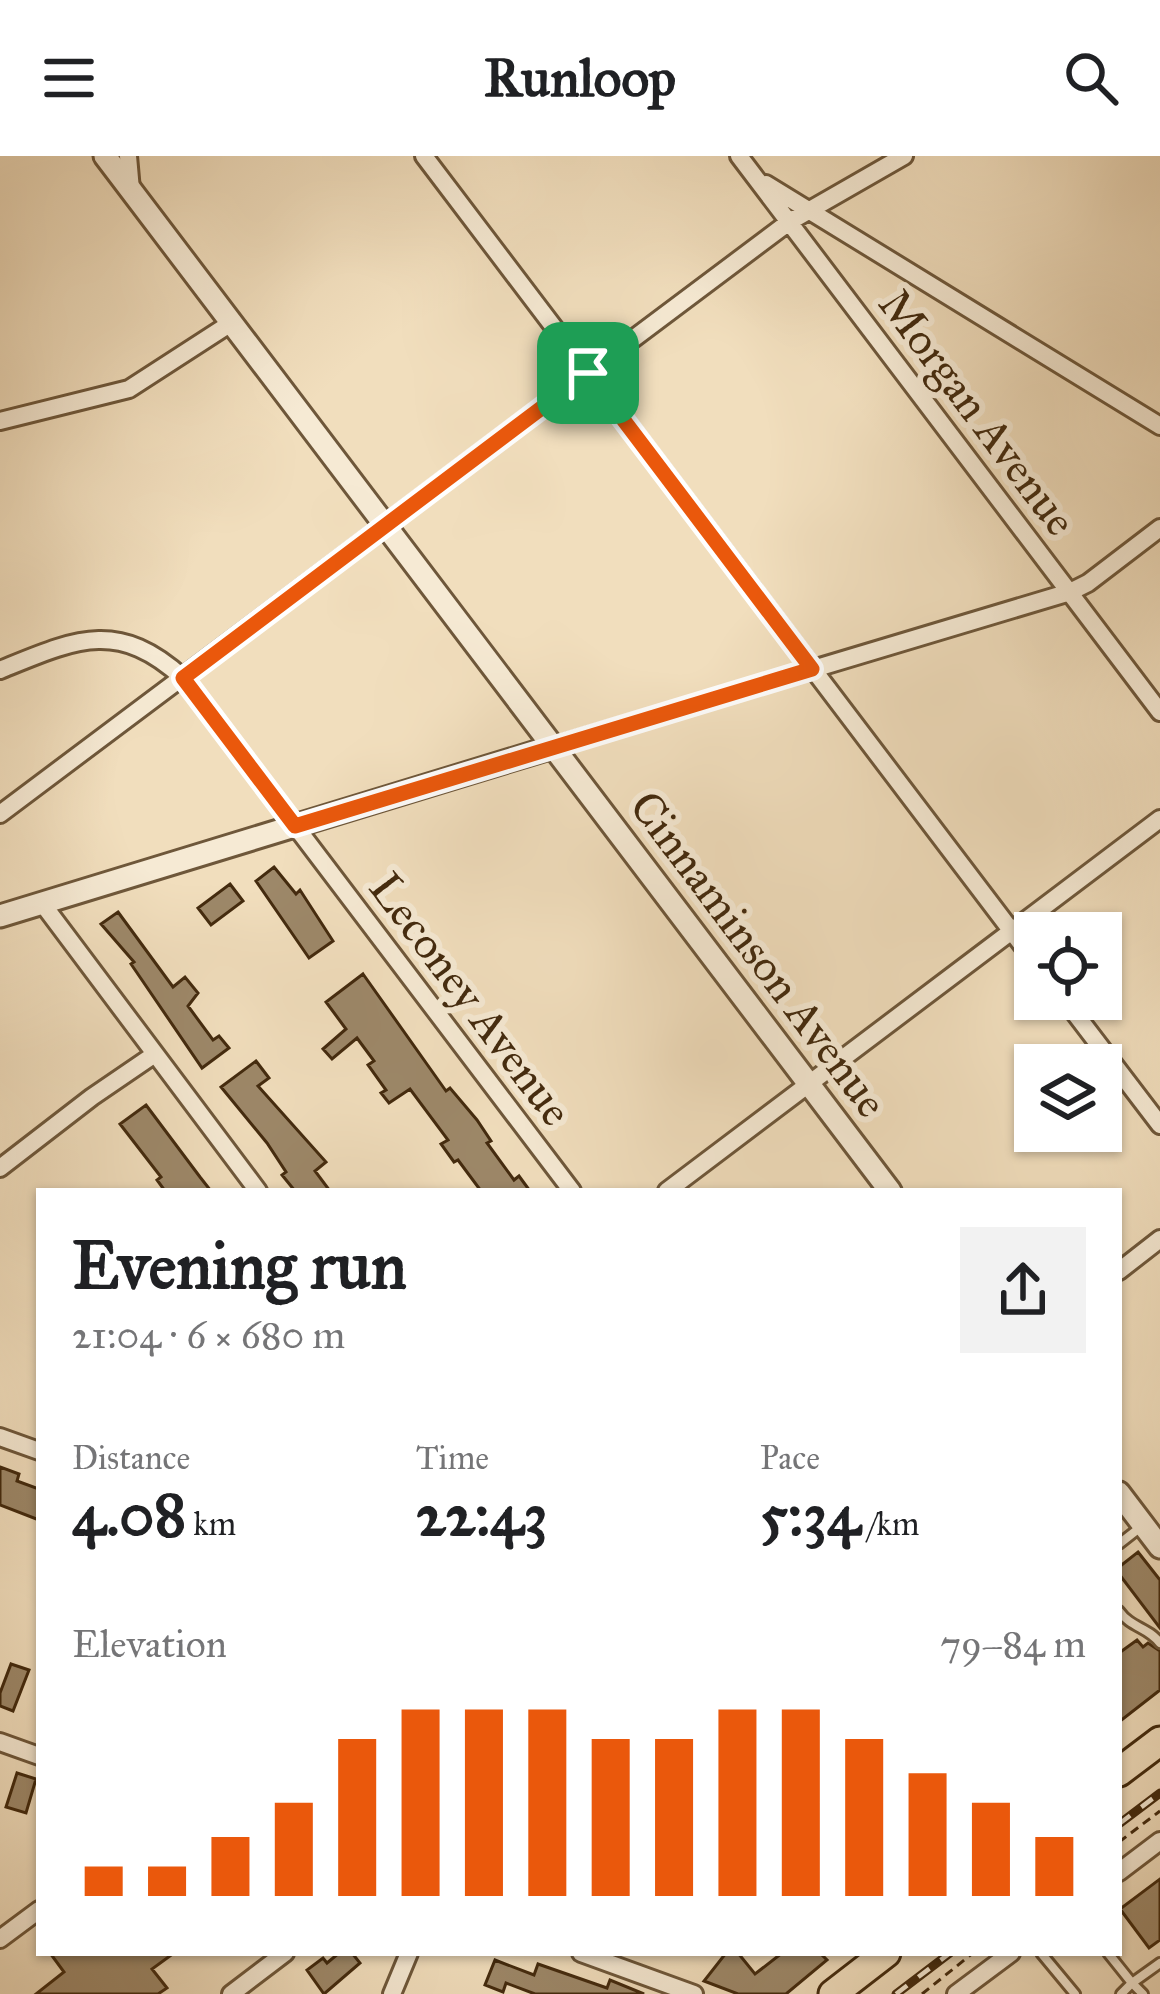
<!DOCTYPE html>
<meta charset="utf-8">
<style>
body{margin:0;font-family:"IM FELL Great Primer",serif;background:#f2f2f2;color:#202124;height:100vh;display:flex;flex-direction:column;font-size:45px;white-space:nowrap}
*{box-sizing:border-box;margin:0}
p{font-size:39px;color:#757577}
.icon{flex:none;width:66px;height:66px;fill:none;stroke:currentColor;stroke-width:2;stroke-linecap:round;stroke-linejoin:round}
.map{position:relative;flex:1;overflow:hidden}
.drawer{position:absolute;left:36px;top:1032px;width:1086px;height:768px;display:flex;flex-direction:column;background:#fff;border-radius:0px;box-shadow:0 3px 9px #0004}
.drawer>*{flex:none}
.buttons{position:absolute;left:1014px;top:756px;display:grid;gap:24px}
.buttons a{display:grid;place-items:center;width:108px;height:108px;border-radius:0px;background:#fff;box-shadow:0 3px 9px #0004;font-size:60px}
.pin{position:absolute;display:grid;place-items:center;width:102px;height:102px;color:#fff;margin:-51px;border-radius:24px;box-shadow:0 6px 18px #0006}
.round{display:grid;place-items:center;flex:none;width:126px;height:126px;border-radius:0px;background:#f2f2f2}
.overview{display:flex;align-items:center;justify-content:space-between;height:204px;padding:0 36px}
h1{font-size:66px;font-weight:800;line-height:90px}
.stats{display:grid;grid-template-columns:repeat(3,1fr);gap:18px;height:204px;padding:12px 36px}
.stats div{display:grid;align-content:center}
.stats b{font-size:60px;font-weight:800}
.stats small{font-size:33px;font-weight:400}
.stats p{font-size:33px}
.chart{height:336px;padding:24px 36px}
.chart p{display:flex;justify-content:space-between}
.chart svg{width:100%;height:216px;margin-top:12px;stroke:#ea580c;stroke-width:6}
header{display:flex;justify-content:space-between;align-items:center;height:156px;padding:0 36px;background:#fff;font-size:54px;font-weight:800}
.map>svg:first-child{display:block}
.building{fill:#9d8869;stroke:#432a0e;stroke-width:3}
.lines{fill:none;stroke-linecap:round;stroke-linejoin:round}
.service-casing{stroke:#6e573a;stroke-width:14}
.minor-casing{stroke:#6e573a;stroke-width:22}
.tertiary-casing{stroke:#6e573a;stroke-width:27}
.primary-casing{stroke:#432a0e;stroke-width:33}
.path{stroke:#432a0e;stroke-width:3;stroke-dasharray:9 6;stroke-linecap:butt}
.service{stroke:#f6ead4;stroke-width:8}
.minor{stroke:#f6ead4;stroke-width:16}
.tertiary{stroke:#f6ead4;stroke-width:21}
.primary{stroke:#f1debd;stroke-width:27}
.rail-casing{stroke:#432a0e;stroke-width:9}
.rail{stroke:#f6ead4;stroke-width:4.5;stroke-dasharray:14;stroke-linecap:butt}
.route-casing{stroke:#fff;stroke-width:24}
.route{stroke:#ea580c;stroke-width:15}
.labels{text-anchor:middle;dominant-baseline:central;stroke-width:12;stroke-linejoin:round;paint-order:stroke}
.street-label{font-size:45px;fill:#432a0e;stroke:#f6ead4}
</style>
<header><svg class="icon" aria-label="menu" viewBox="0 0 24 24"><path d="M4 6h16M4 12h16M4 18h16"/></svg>Runloop<svg class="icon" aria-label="search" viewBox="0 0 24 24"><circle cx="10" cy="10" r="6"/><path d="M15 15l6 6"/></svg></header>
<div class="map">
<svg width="1160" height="1838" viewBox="0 0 1160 1838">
<rect width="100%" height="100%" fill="#f1debd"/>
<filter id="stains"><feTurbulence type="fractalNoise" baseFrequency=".00167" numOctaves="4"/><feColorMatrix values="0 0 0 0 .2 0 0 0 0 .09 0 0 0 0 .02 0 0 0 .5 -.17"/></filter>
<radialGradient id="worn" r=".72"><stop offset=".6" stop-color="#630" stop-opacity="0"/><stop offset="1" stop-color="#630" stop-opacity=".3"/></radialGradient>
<path class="building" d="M 274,711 L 296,738 L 300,734 L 333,785 L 309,802 L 256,725 Z
M 230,728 L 243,745 L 211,769 L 198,752 Z
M 118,756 L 173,831 L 185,821 L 198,837 L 188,850 L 213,884 L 219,880 L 229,892 L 202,912 L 131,808 L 134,806 L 101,768 Z
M 363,818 L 446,935 L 450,932 L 477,964 L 491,985 L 487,987 L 514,1024 L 519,1020 L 530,1035 L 481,1035 L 458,1004 L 454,1006 L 441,988 L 448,984 L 410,933 L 389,947 L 381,937 L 386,934 L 368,909 L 374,905 L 357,882 L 332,903 L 323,893 L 346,873 L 326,846 Z
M 256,905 L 269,922 L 258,930 L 326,1006 L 315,1015 L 330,1035 L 295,1035 L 282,1019 L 286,1016 L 267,987 L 221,931 Z
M 146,949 L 200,1021 L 211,1035 L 165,1035 L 157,1024 L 161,1021 L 120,968 Z
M 0,1311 L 19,1318 L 17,1325 L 39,1333 L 39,1364 L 0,1349 Z
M 1138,1396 L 1160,1424 L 1160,1472 L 1119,1418 L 1119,1411 Z
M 1137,1484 L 1143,1491 L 1148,1487 L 1160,1495 L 1160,1534 L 1119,1566 L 1119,1497 Z
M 11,1508 L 29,1514 L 13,1555 L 0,1550 L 0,1537 Z
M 17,1617 L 36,1623 L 26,1657 L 6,1651 Z
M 1160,1723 L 1160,1784 L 1149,1792 L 1120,1753 Z
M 50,1797 L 174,1797 L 152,1813 L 167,1832 L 158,1838 L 36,1838 L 64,1816 Z
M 339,1797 L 352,1797 L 360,1807 L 324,1838 L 307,1814 L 323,1802 L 327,1807 Z
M 726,1797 L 738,1797 L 755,1818 L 782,1797 L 820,1797 L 827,1804 L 786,1838 L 738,1838 L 704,1825 Z
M 495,1804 L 534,1819 L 538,1808 L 607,1832 L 610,1824 L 644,1838 L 535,1838 L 506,1827 L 503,1836 L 485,1829 Z"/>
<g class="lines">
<defs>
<path id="service" d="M 1119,1388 L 1142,1370
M 1119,1455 C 1131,1472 1148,1471 1160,1487
M 1041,1797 L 1075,1838
M 1108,1797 L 1132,1827 L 1121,1838
M 1143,1838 L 1132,1827 L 1160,1807"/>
<path id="minor" d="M 128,0 L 131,34
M 424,0 L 1035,806
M 739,0 L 1160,556
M 766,28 L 1160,270
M 0,265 L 129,233 L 231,167
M 0,514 C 74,484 117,462 183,522 L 572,1035
M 553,591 L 1070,436 L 1088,427 L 1160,372
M 0,658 L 789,66 L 904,0
M 42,747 L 258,1035
M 1064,843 L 1160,969
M 0,1012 L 92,941 L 155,898
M 667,1035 L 1160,663
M 1119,1115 L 1160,1083
M 0,1281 L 39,1295
M 0,1586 L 39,1600
M 1119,1716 L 1160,1685
M 0,1783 L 39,1754
M 581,1797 L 694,1838
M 231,1838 L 285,1797
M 392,1838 L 409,1797
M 956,1838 L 1011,1797"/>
<path id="tertiary" d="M 105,0 L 890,1035
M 0,760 L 553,591
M 1119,1337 L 1160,1391"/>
<path id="primary" d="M 1119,1616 L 1160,1585
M 833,1838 L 886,1797"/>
</defs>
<use href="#service" class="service-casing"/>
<use href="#minor" class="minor-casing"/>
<use href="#tertiary" class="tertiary-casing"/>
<use href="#primary" class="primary-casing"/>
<path class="path" d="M 1119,1686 L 1160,1655
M 922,1838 L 973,1797"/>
<use href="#service" class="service"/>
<use href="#minor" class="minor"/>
<use href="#tertiary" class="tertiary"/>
<use href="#primary" class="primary"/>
<defs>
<path id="rail" d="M 1119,1668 L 1160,1637
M 896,1838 L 950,1797"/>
</defs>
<use href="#rail" class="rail-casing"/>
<use href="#rail" class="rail"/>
</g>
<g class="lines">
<defs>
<path id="route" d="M 588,217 L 812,513 L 295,670 L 183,522 Z"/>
</defs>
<use href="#route" class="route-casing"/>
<use href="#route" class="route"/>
</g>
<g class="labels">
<g class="street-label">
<text transform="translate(978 256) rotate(53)">Morgan Avenue</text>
<text transform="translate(759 798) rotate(53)">Cinnaminson Avenue</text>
<text transform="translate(471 843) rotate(53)">Leconey Avenue</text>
</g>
</g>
<rect width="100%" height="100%" filter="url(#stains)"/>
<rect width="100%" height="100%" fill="url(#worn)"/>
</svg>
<div class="buttons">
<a><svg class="icon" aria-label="locate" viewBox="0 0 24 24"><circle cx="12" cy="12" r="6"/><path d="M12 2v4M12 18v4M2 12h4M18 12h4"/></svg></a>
<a><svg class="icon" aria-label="layers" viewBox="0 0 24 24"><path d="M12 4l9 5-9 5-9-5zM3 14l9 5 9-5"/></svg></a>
</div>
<div class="pin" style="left:588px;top:217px;background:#1e9e55"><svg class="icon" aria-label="arrive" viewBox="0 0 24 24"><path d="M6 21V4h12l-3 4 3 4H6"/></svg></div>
<section class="drawer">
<div class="overview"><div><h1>Evening run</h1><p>21:04 · 6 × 680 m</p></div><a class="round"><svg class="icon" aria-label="share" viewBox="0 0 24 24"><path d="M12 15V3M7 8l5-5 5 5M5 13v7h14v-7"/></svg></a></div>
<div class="stats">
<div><p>Distance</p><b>4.08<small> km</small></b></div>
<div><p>Time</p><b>22:43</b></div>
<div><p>Pace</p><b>5:34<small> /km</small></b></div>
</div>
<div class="chart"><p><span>Elevation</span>79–84 m</p>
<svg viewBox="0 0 160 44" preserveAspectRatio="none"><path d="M5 44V38M15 44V38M25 44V32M35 44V25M45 44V12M55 44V6M65 44V6M75 44V6M85 44V12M95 44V12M105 44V6M115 44V6M125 44V12M135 44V19M145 44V25M155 44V32"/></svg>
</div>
</section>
</div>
